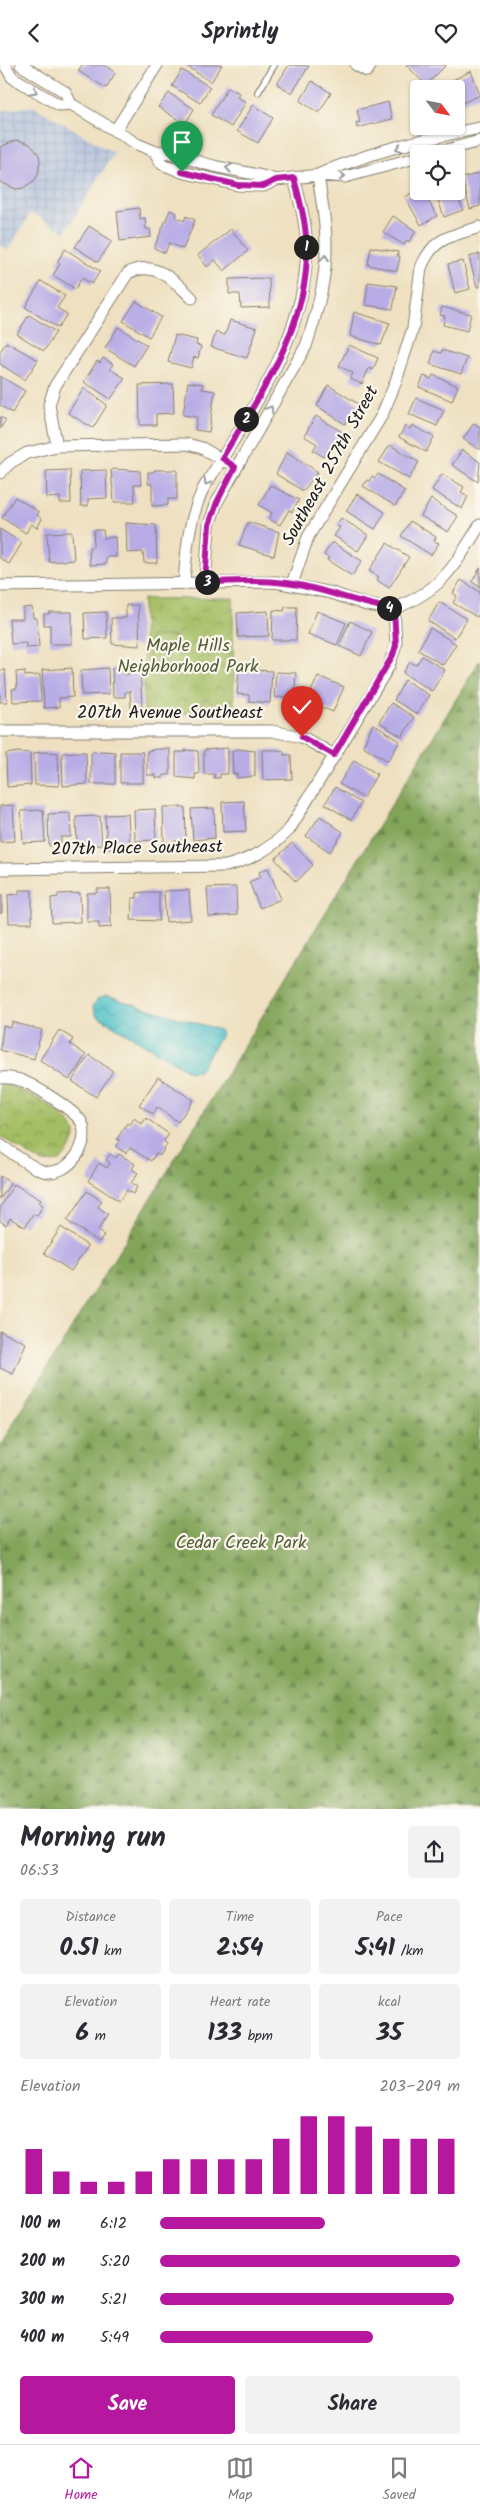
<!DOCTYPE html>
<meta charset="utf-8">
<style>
body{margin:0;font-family:Kalam,sans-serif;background:#f2f2f3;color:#2b2b33;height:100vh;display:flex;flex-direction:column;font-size:19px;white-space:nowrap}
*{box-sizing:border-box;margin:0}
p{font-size:16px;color:#7c7c81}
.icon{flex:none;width:28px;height:28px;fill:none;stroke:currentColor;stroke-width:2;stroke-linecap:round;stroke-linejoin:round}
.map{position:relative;height:1744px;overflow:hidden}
.side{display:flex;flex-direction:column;background:#fff;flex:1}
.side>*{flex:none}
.needle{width:32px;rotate:122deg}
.tools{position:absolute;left:410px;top:15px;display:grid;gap:10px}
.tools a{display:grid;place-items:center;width:55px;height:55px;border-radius:5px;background:#fff;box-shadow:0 1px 4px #0004;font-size:25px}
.pin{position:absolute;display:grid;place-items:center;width:42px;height:42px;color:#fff;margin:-51px -21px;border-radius:50% 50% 50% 0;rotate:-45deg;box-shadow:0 0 5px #0007}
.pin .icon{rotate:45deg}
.km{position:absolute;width:25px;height:25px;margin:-12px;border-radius:50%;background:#222;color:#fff;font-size:14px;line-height:25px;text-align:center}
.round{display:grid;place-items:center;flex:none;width:52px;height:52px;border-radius:5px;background:#f2f2f3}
.headline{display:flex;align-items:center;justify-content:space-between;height:85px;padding:0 20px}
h1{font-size:28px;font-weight:700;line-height:38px}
.stats{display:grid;grid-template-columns:repeat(3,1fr);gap:8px;height:85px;padding:5px 20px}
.stats div{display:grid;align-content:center;border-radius:5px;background:#f2f2f3;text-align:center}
.stats b{font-size:25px;font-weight:700}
.stats small{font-size:14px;font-weight:400}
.stats p{font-size:14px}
.chart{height:140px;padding:10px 20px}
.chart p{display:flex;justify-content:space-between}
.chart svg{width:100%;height:90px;margin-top:5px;stroke:#b5179e;stroke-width:6}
.cta{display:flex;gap:10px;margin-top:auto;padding:10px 20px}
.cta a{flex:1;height:58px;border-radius:5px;background:#b5179e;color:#fff;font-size:20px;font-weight:700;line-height:58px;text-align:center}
.cta a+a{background:#f2f2f3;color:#2b2b33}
ul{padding:0 20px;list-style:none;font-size:16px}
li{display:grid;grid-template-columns:80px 60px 1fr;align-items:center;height:38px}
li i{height:12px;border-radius:6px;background:#b5179e}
header{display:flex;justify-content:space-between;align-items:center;height:65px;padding:0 20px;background:#fff;font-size:22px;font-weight:700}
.tab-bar{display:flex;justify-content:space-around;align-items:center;height:70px;border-top:1px solid #e1e1e2;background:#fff;font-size:14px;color:#7c7c81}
.tab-bar a{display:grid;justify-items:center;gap:2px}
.tab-bar .active{color:#b5179e}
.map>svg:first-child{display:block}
.industrial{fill:url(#industrial-grid)}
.forest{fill:url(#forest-firs);stroke:#50603b}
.park{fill:url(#park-crowns);stroke:#606d40}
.garden{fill:#a4be64;stroke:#606d40}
.water{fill:url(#water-waves);stroke:#3a7074}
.building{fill:#b7ace6}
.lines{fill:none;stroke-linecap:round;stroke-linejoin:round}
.service-casing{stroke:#857e6e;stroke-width:8}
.minor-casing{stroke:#857e6e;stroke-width:13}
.service{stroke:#fff;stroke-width:5.5}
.minor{stroke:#fff;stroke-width:11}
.oneway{stroke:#999}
.route-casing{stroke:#fff;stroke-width:10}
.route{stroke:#b5179e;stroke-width:6}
.labels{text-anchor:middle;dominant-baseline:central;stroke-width:4.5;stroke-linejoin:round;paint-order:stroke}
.street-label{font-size:18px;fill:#1c1c1c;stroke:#fbf7ec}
.park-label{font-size:18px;fill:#525d39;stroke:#fbf7ec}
</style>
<header><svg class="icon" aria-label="back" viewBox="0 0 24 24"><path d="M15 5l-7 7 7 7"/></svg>Sprintly<svg class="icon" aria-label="heart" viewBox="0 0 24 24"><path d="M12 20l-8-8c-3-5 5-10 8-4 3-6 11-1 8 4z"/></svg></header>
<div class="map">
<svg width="480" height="1744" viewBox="0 0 480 1744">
<defs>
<pattern id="industrial-grid" width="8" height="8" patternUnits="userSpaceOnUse" patternTransform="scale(1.25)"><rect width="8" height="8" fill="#b7c5de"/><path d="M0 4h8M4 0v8" fill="none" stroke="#9da9be"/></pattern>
<pattern id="forest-firs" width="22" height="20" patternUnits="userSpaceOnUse" patternTransform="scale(1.25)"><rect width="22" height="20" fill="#83a55a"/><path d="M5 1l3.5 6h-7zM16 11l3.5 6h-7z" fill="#6a864a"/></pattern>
<pattern id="park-crowns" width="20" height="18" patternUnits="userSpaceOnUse" patternTransform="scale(1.25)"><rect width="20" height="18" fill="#a4be64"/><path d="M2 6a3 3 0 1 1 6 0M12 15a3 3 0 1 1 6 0" fill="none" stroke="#859a52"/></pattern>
<pattern id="water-waves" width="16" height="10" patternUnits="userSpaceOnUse" patternTransform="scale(1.25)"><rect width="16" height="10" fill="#57c4cb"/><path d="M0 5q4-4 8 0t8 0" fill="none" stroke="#4ba8ae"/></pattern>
</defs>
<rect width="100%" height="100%" fill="#fbf7ec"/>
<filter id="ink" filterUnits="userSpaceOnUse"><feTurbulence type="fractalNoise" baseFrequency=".02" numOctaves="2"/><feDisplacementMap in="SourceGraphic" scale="10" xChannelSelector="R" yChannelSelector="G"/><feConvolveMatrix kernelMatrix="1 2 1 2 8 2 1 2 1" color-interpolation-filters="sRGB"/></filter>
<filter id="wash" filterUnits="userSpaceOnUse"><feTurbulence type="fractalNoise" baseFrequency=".0096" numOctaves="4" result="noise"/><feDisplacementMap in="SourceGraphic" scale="20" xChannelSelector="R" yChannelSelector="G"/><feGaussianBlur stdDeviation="1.12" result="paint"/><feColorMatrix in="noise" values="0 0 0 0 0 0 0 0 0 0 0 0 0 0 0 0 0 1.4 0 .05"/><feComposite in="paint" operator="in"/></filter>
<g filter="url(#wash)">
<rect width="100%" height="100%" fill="#eee0c0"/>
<path class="industrial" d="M 33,41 L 114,88 L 65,167 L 31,148 L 8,185 L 0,180 L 0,46 Z"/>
<path class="forest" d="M 480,595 L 480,1744 L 3,1744 L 0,1742 L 0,1380 Z"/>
<path class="park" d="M 233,533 L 234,648 L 144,649 L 143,534 Z
M 0,1019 C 17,1020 75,1051 75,1069 C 75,1080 66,1088 60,1096 L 42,1098 L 0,1071 Z"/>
<path class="garden" d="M 175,571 L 167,597 L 149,597 L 150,572 Z"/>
<path class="water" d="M 106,931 L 220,965 L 222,969 L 199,1006 L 190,1007 L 96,950 L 93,941 L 98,934 Z"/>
<g id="blocks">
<path class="building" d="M 82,0 L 105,0 L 116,7 L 106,23 L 78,6 Z
M 185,0 L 222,0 L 211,17 Z
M 289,0 L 309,1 L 292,28 L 277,19 Z
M 406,0 L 446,0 L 426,20 Z
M 182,5 L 210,22 L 200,38 L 172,21 Z
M 471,6 L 480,30 L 456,41 L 456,24 L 440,24 L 439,22 Z
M 312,16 L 331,28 L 319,48 L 300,36 Z
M 228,22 L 239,28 L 237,32 L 246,37 L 231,62 L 211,50 Z
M 169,28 L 194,44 L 185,59 L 158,42 Z
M 388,37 L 392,54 L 357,63 L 356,58 L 360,57 L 357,45 Z
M 253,40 L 273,53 L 258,78 L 237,66 Z
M 17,75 L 30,79 L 39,90 L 40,96 L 38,110 L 34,116 L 23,123 L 16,124 L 0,117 L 0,82 Z
M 480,108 L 480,141 L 470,144 L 462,113 Z
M 419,124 L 423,126 L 437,151 L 421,160 L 405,132 Z
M 435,126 L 456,126 L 463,145 L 444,152 Z
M 139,143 L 140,154 L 145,153 L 146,164 L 150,164 L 151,172 L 120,176 L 117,146 Z
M 170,145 L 177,148 L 176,152 L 184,156 L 186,151 L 195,155 L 183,184 L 169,178 L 165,188 L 154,183 Z
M 393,151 L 416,166 L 409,177 L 407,175 L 404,180 L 383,167 Z
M 89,161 L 112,176 L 98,197 L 75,182 Z
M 231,164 L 248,186 L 224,206 L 215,195 L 207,202 L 198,190 Z
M 371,182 L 398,187 L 397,191 L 400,191 L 397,206 L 368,200 Z
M 65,184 L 100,206 L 92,219 L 82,213 L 75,224 L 53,210 L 60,199 L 57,197 Z
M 480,189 L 480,222 L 477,222 L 469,192 Z
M 463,196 L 470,224 L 455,228 L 448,199 Z
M 269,213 L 270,242 L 241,243 L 240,229 L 229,229 L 229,214 Z
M 41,216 L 65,231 L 57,243 L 67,249 L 58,263 L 25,242 Z
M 368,217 L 397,221 L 393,244 L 365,240 Z
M 136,236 L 161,252 L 149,272 L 123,256 Z
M 442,242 L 471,249 L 467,266 L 443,260 L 445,251 L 440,250 Z
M 354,247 L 390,258 L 381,280 L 350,271 Z
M 29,250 L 56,267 L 44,286 L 17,269 Z
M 230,255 L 257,263 L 247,293 L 211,282 L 216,267 L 225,270 Z
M 118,262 L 147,280 L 134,301 L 105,283 Z
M 175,270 L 197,275 L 196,280 L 201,281 L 198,293 L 194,292 L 191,303 L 168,297 Z
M 6,277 L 38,295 L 25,315 L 0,299 L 0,287 Z
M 349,280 L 378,293 L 373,305 L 369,303 L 362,319 L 350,314 L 353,308 L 339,301 Z
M 442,285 L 467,293 L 461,309 L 430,299 L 434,286 L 441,288 Z
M 103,293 L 113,299 L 110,304 L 125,313 L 111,334 L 84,317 L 97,296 L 100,298 Z
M 433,310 L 458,321 L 452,336 L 419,322 L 424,311 L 431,314 Z
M 0,311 L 25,326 L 12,348 L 0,340 Z
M 188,317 L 203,319 L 202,324 L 215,326 L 209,367 L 195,365 L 197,352 L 183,350 Z
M 173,319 L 174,348 L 156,349 L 156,360 L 140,360 L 139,320 Z
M 328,320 L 360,340 L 345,359 L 317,341 Z
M 84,323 L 107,340 L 93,363 L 68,348 Z
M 416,333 L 444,345 L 437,361 L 409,349 Z
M 316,351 L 344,368 L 337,379 L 333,377 L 324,392 L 313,385 L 317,379 L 304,371 Z
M 0,352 L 6,355 L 0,364 Z
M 474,358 L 480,362 L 480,385 L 463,374 Z
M 412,360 L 434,372 L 426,387 L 399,372 L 405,361 L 410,364 Z
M 390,380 L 419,397 L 409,414 L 379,397 Z
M 462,385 L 480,397 L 478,417 L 452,400 Z
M 287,387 L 318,407 L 303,426 L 276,409 Z
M 115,404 L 140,406 L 141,420 L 134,420 L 135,437 L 114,437 L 111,405 Z
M 70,405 L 71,438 L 60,438 L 60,432 L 47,433 L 46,406 Z
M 106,405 L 107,433 L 88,434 L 88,441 L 81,441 L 80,406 Z
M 154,405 L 177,405 L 177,434 L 168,434 L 168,440 L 152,441 L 152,419 L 148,419 L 148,407 L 154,407 Z
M 378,409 L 405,426 L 395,441 L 363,421 L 367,415 L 369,416 L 372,411 L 375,413 Z
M 442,409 L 464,422 L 461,427 L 468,431 L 462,444 L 432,425 Z
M 270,420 L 299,435 L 292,447 L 289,445 L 280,460 L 269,454 L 272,448 L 259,440 Z
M 357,429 L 385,447 L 375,464 L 346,446 Z
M 15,432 L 39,447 L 37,450 L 42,454 L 37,463 L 31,459 L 26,468 L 2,453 Z
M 431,434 L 458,451 L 448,467 L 421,451 Z
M 341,453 L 368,470 L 358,486 L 334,471 L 340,462 L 336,461 Z
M 410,456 L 436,472 L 434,476 L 439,478 L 431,490 L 401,471 Z
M 248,457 L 279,467 L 274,491 L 239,480 Z
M 126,458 L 156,460 L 157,498 L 144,498 L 143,487 L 127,488 Z
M 0,464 L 22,478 L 9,499 L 0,493 Z
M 94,465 L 103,465 L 104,473 L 115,472 L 116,492 L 106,492 L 106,499 L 90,500 L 89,482 L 93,482 Z
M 72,467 L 74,495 L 49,497 L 47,468 Z
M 332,477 L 362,496 L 352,511 L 327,495 L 329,493 L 324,490 Z
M 387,478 L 409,492 L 389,523 L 377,515 L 379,512 L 369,506 Z
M 480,503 L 480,522 L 472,517 Z
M 461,515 L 480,527 L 480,547 L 477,552 L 453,538 L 457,531 L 453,528 Z
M 439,537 L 467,554 L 455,573 L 428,556 Z
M 126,540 L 138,540 L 140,581 L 112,579 L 111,553 L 126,553 Z
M 32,542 L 33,553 L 37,553 L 39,582 L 26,583 L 26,578 L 11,579 L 9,554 L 23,554 L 23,543 Z
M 285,542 L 297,542 L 296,575 L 272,575 L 273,545 L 284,546 Z
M 268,546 L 269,571 L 238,572 L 237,548 Z
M 317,546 L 346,558 L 337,580 L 308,569 Z
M 49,547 L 72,547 L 72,579 L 50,579 L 50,560 L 44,560 L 44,549 L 49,549 Z
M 106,547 L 107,573 L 85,574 L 84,548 Z
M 350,556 L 372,567 L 361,591 L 339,581 Z
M 430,563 L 456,579 L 443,600 L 418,585 Z
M 422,591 L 445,605 L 432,626 L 403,608 L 410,597 L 416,600 Z
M 140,600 L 142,642 L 131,643 L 130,626 L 125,627 L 125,632 L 113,632 L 112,603 L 123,603 L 124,609 L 129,609 L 129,601 Z
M 72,603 L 73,632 L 59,633 L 59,642 L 44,643 L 42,605 Z
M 108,603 L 109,629 L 82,630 L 81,605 Z
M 239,604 L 272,606 L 270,638 L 249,636 L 249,630 L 237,629 Z
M 0,605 L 5,605 L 7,637 L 0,637 Z
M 25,606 L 25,611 L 40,610 L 41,636 L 13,637 L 12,624 L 17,624 L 16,607 Z
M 276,607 L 296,608 L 294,633 L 274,632 Z
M 318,611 L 344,622 L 333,647 L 307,636 Z
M 405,615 L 429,630 L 417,649 L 394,635 Z
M 391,638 L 414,652 L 402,672 L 379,657 Z
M 373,659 L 400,676 L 388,696 L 363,681 Z
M 228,683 L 228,709 L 220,709 L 220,713 L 214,713 L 214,709 L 204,709 L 204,685 Z
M 157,684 L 170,684 L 170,710 L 163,710 L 163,713 L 156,713 L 156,710 L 147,710 L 147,686 Z
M 237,684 L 255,686 L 255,711 L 237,713 L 237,709 L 233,709 L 232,686 Z
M 185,685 L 198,686 L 199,709 L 195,709 L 195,714 L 176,712 L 176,687 L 185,687 Z
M 262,685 L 278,685 L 284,686 L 284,690 L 291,690 L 292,714 L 263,715 Z
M 103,686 L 115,687 L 115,719 L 91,719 L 91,687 Z
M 18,687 L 30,688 L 31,720 L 7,722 L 6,689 Z
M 46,687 L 58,688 L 59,721 L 35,720 L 34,688 Z
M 74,687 L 86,687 L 87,719 L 63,721 L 62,688 Z
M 120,687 L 143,687 L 143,718 L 120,718 Z
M 354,695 L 377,709 L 363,733 L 339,719 Z
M 335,722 L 361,738 L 351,755 L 325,739 Z
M 244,736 L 246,766 L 223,767 L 222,737 Z
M 13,740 L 15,776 L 0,777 L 0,741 Z
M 163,742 L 185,742 L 186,774 L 164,778 Z
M 214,743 L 215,773 L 193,775 L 191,744 Z
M 155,744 L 156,775 L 135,776 L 134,745 Z
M 43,745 L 45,777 L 23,778 L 21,746 Z
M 70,748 L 71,772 L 61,772 L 61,780 L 49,781 L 48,749 Z
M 128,749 L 130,783 L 107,784 L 105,750 Z
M 100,751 L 102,780 L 77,781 L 76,752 Z
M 320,751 L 343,767 L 330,787 L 306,771 Z
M 292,778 L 313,800 L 296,817 L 275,794 Z
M 268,803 L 281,834 L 260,843 L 249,817 L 261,812 L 259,807 Z
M 236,822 L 237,850 L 209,852 L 207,823 Z
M 97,824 L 110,824 L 111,862 L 99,863 L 99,857 L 87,857 L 87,828 L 97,828 Z
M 19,825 L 32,825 L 32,858 L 9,858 L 8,830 L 19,829 Z
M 189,825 L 191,855 L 166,857 L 164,826 Z
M 145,827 L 159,827 L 159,856 L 131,855 L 132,833 L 137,833 L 137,828 Z
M 80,828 L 81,857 L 52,858 L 51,833 L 58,832 L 58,829 Z
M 0,829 L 2,829 L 2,848 L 0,848 Z
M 12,957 L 42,965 L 34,994 L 0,985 L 3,961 L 11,963 Z
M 59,965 L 73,974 L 70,979 L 86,990 L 69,1015 L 40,995 Z
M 89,990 L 113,1006 L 96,1032 L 72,1016 Z
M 158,1012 L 193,1035 L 178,1057 L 157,1042 L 153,1049 L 139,1040 Z
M 134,1053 L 142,1059 L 146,1053 L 169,1069 L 164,1076 L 167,1079 L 160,1091 L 156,1088 L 151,1096 L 130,1083 L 126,1088 L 116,1082 L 120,1076 L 117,1074 L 127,1058 L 130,1060 Z
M 110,1089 L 116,1093 L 119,1089 L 135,1099 L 132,1104 L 138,1108 L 131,1118 L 137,1122 L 133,1129 L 127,1125 L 119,1136 L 88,1116 L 99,1098 L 107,1103 L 110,1098 L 106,1095 Z
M 0,1111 L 11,1118 L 0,1134 Z
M 14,1119 L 41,1135 L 39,1138 L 43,1140 L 37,1151 L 33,1149 L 25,1162 L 10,1153 L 6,1160 L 0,1156 L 0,1143 Z
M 87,1126 L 102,1136 L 98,1142 L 108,1149 L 98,1165 L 104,1170 L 99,1177 L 67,1156 Z
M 61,1162 L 88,1181 L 71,1206 L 44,1188 Z
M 0,1266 L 26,1278 L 13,1309 L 0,1303 Z"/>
</g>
</g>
<g filter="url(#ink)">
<use href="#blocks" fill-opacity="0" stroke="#857e6e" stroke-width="1"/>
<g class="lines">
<defs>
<path id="service" d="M 258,27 L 274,0"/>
<path id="minor" d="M 5,0 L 12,12 L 59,40 L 71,39
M 21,0 L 65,27 L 71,39 L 137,79 L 154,86
M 356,0 L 367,6 L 371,0
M 115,66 L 157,0
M 432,89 L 480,76
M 419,92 L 345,112 L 318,110 C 368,87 426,73 480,63
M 57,381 L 49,340 L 55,321 L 128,208 C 154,194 175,216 192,233
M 0,408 L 10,398 L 27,388 L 57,381 L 187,379 L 202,383 L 226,397
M 184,517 C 187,481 188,458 203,424 C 250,347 318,257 305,162 C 303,146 298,129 294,113
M 205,517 L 209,460 L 217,437 L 306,281 C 317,249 327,213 326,179 C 326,156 321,133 318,110 L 276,115 L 263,121 L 238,120 L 182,107 L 162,99 L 154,86 C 175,86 194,97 214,101 C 235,106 255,108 276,115
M 292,519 L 308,472 L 382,350 L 395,319 L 413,263 L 421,203 C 433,172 451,171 480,162
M 0,521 L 276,517 L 332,528 L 367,540 L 394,544
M 394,544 C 444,523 452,504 480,460
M 0,666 L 272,666 L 302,672 L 334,690
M 0,804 L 226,801 C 252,794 270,784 289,765 L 389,601 L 396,579 L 394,544
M 0,1013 C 8,1012 15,1013 23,1016 C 35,1021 77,1047 82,1058 C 91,1079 68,1113 43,1106 C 28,1101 13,1088 0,1080"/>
</defs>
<use href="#service" class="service-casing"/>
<use href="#minor" class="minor-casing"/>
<use href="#service" class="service"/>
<use href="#minor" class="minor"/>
</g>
<defs><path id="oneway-chevron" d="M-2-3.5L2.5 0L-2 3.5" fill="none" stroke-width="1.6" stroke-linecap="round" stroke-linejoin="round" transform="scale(1.25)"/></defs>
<g class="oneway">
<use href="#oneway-chevron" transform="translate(34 26) rotate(31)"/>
<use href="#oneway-chevron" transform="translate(399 83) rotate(164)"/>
<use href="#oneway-chevron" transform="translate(229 103) rotate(-171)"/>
<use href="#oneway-chevron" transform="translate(342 111) rotate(-2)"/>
<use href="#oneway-chevron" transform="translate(325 193) rotate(-85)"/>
<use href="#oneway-chevron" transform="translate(270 344) rotate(-59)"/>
<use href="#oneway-chevron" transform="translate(207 417) rotate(121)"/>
</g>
</g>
<g class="lines" filter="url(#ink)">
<defs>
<path id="route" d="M 182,107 L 238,120 L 263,121 L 276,115 L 294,113 C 298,129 303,146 305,162 C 318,247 263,325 222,393 L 235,402 L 217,437 L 209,460 L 205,517 C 234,517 265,514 293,519 C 328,525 359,539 394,544 L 396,580 L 393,590 L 334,690 L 302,672"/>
</defs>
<use href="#route" class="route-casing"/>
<use href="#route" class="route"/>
</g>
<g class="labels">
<g class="street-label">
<text transform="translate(331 401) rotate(-61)">Southeast 257th Street</text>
<text x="170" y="648">207th Avenue Southeast</text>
<text transform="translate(137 784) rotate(-1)">207th Place Southeast</text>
</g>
<g class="park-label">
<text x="188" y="581">Maple Hills<tspan x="188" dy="21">Neighborhood Park</tspan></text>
<text x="241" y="1478">Cedar Creek Park</text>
</g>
</g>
</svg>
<div class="tools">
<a><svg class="needle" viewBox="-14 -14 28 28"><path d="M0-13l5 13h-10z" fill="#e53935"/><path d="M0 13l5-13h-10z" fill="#7c7c81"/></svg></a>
<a><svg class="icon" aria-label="locate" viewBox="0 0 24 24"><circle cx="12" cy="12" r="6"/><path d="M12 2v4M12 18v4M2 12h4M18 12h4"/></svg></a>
</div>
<div class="pin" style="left:182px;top:107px;background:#1e9e55"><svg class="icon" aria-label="arrive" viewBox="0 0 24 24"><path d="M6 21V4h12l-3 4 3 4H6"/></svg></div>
<div class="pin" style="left:302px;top:672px;background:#d93025"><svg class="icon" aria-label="check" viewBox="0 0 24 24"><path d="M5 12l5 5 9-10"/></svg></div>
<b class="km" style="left:306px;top:182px">1</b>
<b class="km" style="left:246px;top:354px">2</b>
<b class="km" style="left:207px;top:517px">3</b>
<b class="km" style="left:389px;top:543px">4</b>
</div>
<section class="side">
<div class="headline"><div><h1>Morning run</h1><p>06:53</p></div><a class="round"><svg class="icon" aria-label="share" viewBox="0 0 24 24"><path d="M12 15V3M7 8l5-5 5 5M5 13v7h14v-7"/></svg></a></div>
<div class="stats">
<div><p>Distance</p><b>0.51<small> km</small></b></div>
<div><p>Time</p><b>2:54</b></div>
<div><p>Pace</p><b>5:41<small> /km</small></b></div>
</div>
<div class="stats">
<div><p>Elevation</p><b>6<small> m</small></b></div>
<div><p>Heart rate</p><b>133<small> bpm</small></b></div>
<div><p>kcal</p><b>35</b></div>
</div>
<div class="chart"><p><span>Elevation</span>203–209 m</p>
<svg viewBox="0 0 160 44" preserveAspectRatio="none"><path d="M5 44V22M15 44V33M25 44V38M35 44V38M45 44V33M55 44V27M65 44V27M75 44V27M85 44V27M95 44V17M105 44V6M115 44V6M125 44V11M135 44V17M145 44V17M155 44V17"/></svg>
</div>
<ul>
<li><b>100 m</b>6:12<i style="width:55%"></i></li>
<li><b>200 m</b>5:20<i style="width:100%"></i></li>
<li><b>300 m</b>5:21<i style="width:98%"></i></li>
<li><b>400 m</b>5:49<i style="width:71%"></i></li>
</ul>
<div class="cta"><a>Save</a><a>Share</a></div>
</section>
<nav class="tab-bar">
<a class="active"><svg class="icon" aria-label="home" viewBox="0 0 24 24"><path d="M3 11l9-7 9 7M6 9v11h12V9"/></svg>Home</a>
<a><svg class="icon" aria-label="map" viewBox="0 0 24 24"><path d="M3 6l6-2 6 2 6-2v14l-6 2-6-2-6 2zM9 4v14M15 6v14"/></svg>Map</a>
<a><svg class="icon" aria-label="saved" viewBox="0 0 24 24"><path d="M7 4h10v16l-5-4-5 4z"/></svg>Saved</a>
</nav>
